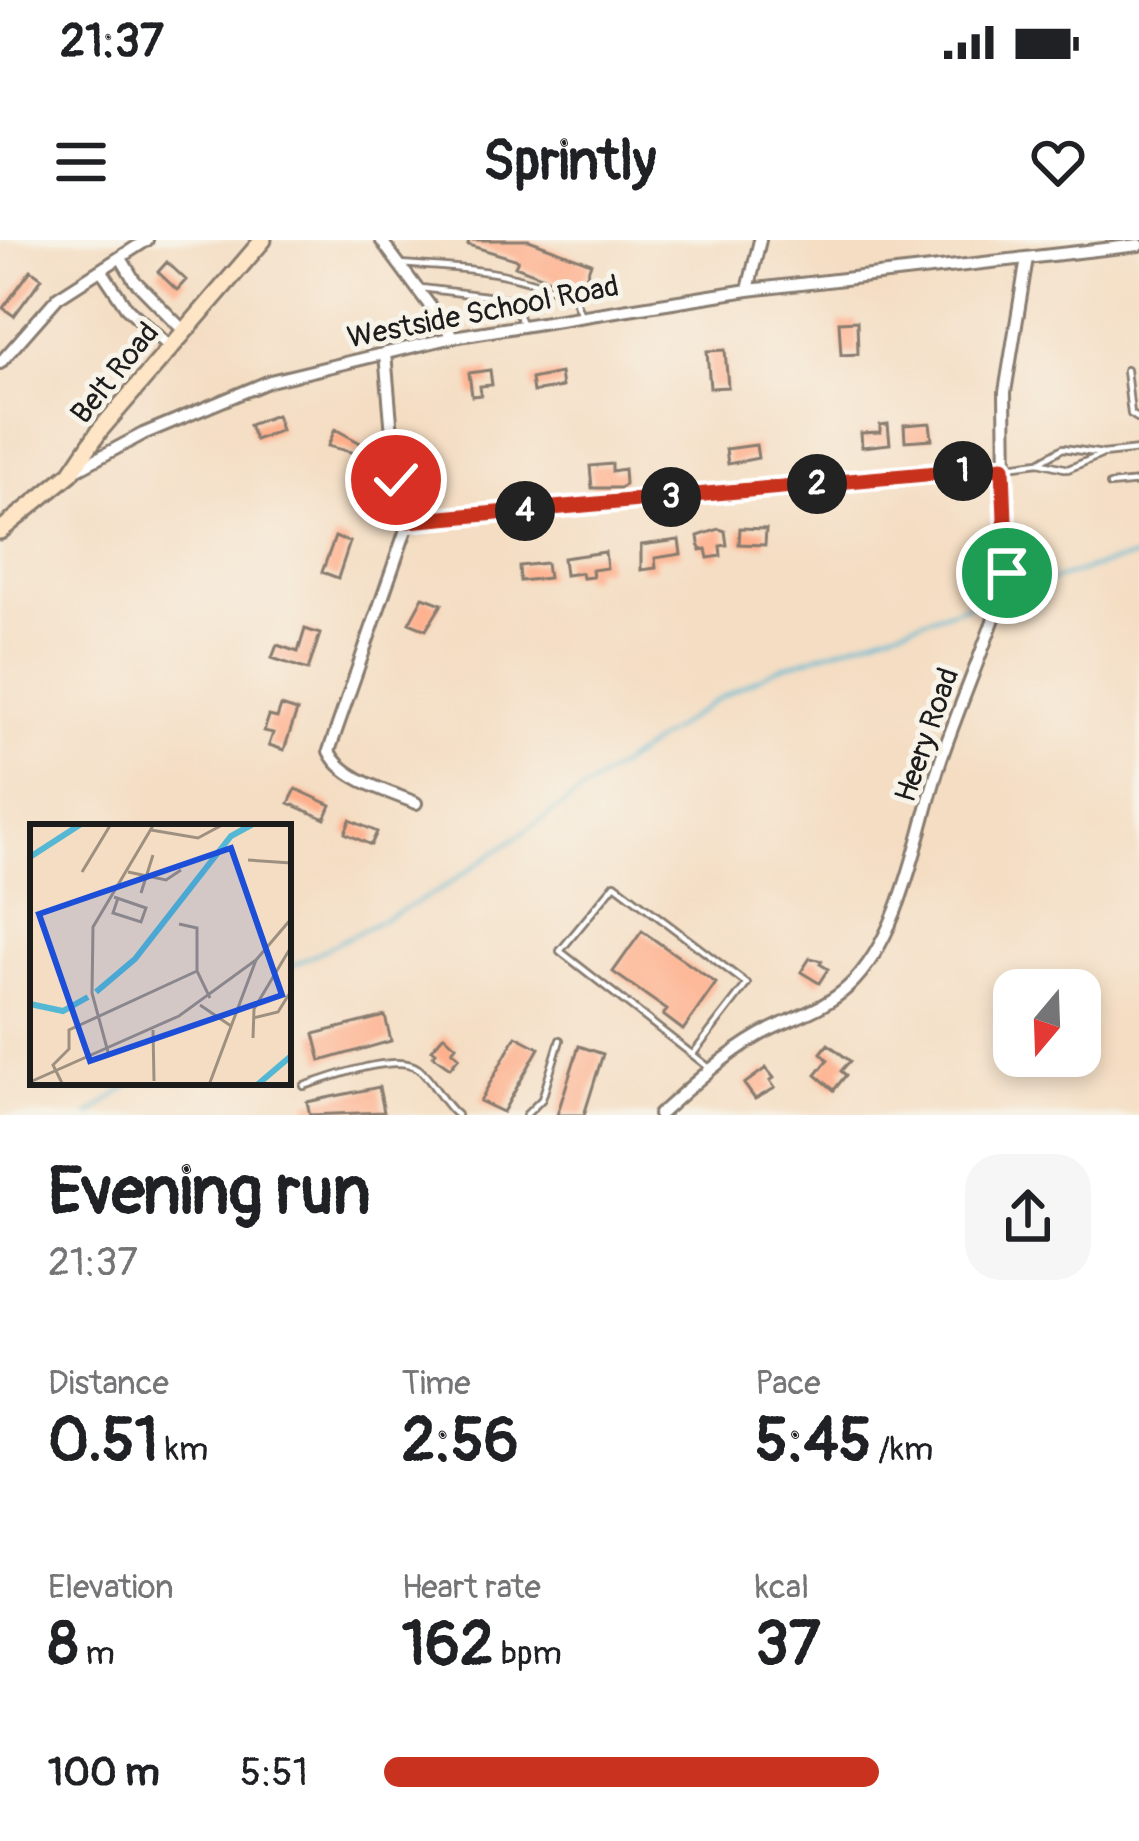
<!DOCTYPE html>
<style>
body{margin:0;font-family:Pangolin,sans-serif;background:#f6f6f6;color:#202124;height:100vh;display:flex;flex-direction:column;font-size:45px;white-space:nowrap}
*{box-sizing:border-box;margin:0}
p{font-size:39px;color:#757577}
.icon{flex:none;width:66px;height:66px;fill:none;stroke:currentColor;stroke-width:2;stroke-linecap:round;stroke-linejoin:round}
.map{position:relative;height:875px;overflow:hidden}
.side{display:flex;flex-direction:column;background:#fff;flex:1}
.side>*{flex:none}
.needle{width:78px;rotate:199deg}
.tools{position:absolute;left:993px;top:729px;display:grid;gap:24px}
.tools a{display:grid;place-items:center;width:108px;height:108px;border-radius:24px;background:#fff;box-shadow:0 6px 18px #0003;font-size:60px}
.pin{position:absolute;display:grid;place-items:center;width:102px;height:102px;color:#fff;margin:-51px;border:6px solid #fff;border-radius:50%;box-shadow:0 3px 12px #0007}
.km{position:absolute;width:60px;height:60px;margin:-30px;border-radius:50%;background:#222;color:#fff;font-size:33px;line-height:60px;text-align:center}
.round{display:grid;place-items:center;flex:none;width:126px;height:126px;border-radius:36px;background:#f6f6f6}
.head{display:flex;align-items:center;justify-content:space-between;height:204px;padding:0 48px}
h1{font-size:66px;font-weight:700;line-height:90px}
.stats{display:grid;grid-template-columns:repeat(3,1fr);gap:18px;height:204px;padding:12px 48px}
.stats div{display:grid;align-content:center}
.stats b{font-size:60px;font-weight:700}
.stats small{font-size:33px;font-weight:400}
.stats p{font-size:33px}
ul{padding:0 48px;list-style:none;font-size:39px}
li{display:grid;grid-template-columns:192px 144px 1fr;align-items:center;height:90px}
li i{height:30px;border-radius:15px;background:#c8321e}
.status{display:flex;justify-content:space-between;align-items:center;height:84px;padding:0 60px;background:#fff;direction:ltr}
.status svg{height:33px;fill:currentColor}
header{display:flex;justify-content:space-between;align-items:center;height:156px;padding:0 48px;background:#fff;font-size:54px;font-weight:700}
.map>svg:first-child{display:block}
.lines{fill:none;stroke-linecap:round;stroke-linejoin:round}
.stream{stroke:#54b7d3;stroke-width:3}
.building{fill:#fead89}
.lane-casing{stroke:#887c6f;stroke-width:10}
.street-casing{stroke:#887c6f;stroke-width:16}
.secondary-casing{stroke:#887c6f;stroke-width:21}
.lane{stroke:#fff;stroke-width:4.5}
.street{stroke:#fff;stroke-width:10}
.secondary{stroke:#fde5c5;stroke-width:15}
.route-casing{stroke:#fff;stroke-width:24}
.route{stroke:#c8321e;stroke-width:15}
.labels{text-anchor:middle;dominant-baseline:central;stroke-width:10;stroke-linejoin:round;paint-order:stroke}
.street-label{font-size:30px;fill:#1c1c1c;stroke:#f7f3e8}
.inset-river{fill:none;stroke:#54b7d3;stroke-width:6}
.inset-road{fill:none;stroke:#9e9080;stroke-width:3}
.view{fill:#1d4ed8;fill-opacity:0.15;stroke:#1d4ed8;stroke-width:6}
.inset-edge{fill:none;stroke:#1c1c1c;stroke-width:6}
</style>
<div class="status"><b>21:37</b><svg viewBox="0 0 49 12"><path d="M0 12V9h3v3zM5 12V6h3v6zM10 12V3h3v9zM15 12V0h3v12zM26 1h20v11H26zM47 4h2v5h-2z"/></svg></div>
<header><svg class="icon" aria-label="menu" viewBox="0 0 24 24"><path d="M4 6h16M4 12h16M4 18h16"/></svg>Sprintly<svg class="icon" aria-label="heart" viewBox="0 0 24 24"><path d="M12 20l-8-8c-3-5 5-10 8-4 3-6 11-1 8 4z"/></svg></header>
<div class="map">
<svg width="1139" height="875" viewBox="0 0 1139 875">
<rect width="100%" height="100%" fill="#f7f3e8"/>
<filter id="ink" filterUnits="userSpaceOnUse"><feTurbulence type="fractalNoise" baseFrequency=".00833" numOctaves="2"/><feDisplacementMap in="SourceGraphic" scale="24" xChannelSelector="R" yChannelSelector="G"/><feConvolveMatrix kernelMatrix="1 2 1 2 8 2 1 2 1" color-interpolation-filters="sRGB"/></filter>
<filter id="wash" filterUnits="userSpaceOnUse"><feTurbulence type="fractalNoise" baseFrequency=".004" numOctaves="4" result="noise"/><feDisplacementMap in="SourceGraphic" scale="48" xChannelSelector="R" yChannelSelector="G"/><feGaussianBlur stdDeviation="2.7" result="paint"/><feColorMatrix in="noise" values="0 0 0 0 0 0 0 0 0 0 0 0 0 0 0 0 0 1.4 0 .05"/><feComposite in="paint" operator="in"/></filter>
<g filter="url(#wash)">
<rect width="100%" height="100%" fill="#f4ddc2"/>
<g class="lines">
<path class="stream" d="M 1007,353 C 1052,342 1094,324 1139,317
M 288,728 L 437,652 L 714,461 L 774,430 L 998,355
M 89,875 L 134,842"/>
</g>
<g id="blocks">
<path class="building" d="M 469,0 L 529,0 L 591,23 L 581,51 L 515,26 L 518,20 L 468,5 Z
M 167,22 L 186,40 L 177,50 L 158,32 Z
M 31,30 L 42,38 L 14,76 L 3,68 Z
M 857,81 L 858,114 L 841,115 L 839,82 Z
M 725,110 L 728,147 L 710,148 L 707,111 Z
M 490,130 L 492,145 L 480,146 L 481,155 L 472,156 L 469,133 Z
M 560,133 L 562,147 L 533,152 L 531,139 Z
M 276,175 L 281,190 L 255,200 L 249,185 Z
M 930,183 L 932,199 L 905,201 L 904,185 Z
M 888,184 L 890,204 L 862,207 L 861,193 L 880,192 L 880,185 Z
M 335,189 L 362,204 L 358,214 L 328,206 Z
M 756,205 L 758,218 L 728,224 L 726,209 Z
M 612,224 L 612,231 L 624,229 L 625,244 L 621,248 L 592,248 L 590,226 Z
M 740,288 L 766,289 L 765,305 L 739,304 Z
M 719,289 L 725,291 L 727,305 L 720,306 L 721,316 L 708,318 L 706,309 L 700,310 L 698,296 Z
M 335,297 L 350,302 L 338,338 L 322,332 Z
M 679,300 L 681,314 L 655,318 L 656,328 L 641,330 L 641,305 Z
M 605,312 L 607,328 L 592,330 L 593,337 L 583,338 L 582,333 L 565,335 L 563,318 Z
M 546,323 L 548,338 L 520,341 L 519,326 Z
M 423,357 L 442,364 L 426,390 L 409,383 Z
M 305,389 L 320,394 L 308,430 L 272,418 L 277,405 L 298,412 Z
M 281,466 L 297,471 L 284,510 L 269,505 L 273,493 L 264,491 L 269,476 L 277,478 Z
M 296,549 L 331,565 L 325,579 L 289,563 Z
M 350,580 L 377,592 L 371,605 L 345,593 Z
M 642,691 L 716,743 L 683,790 L 663,775 L 667,770 L 613,732 Z
M 810,718 L 822,721 L 820,724 L 828,729 L 819,743 L 801,732 Z
M 385,776 L 391,801 L 321,821 L 314,794 Z
M 444,795 L 456,806 L 452,811 L 459,817 L 450,828 L 433,816 L 436,812 L 432,809 Z
M 516,796 L 539,808 L 503,872 L 480,861 Z
M 828,804 L 850,821 L 841,831 L 846,835 L 834,850 L 816,835 L 828,820 L 821,813 Z
M 579,806 L 603,814 L 584,875 L 557,875 Z
M 766,828 L 774,838 L 770,841 L 775,848 L 755,859 L 744,844 Z
M 379,847 L 384,872 L 310,875 L 307,862 Z"/>
</g>
</g>
<g filter="url(#ink)">
<use href="#blocks" fill-opacity="0" stroke="#887c6f" stroke-width="3"/>
<g class="lines">
<defs>
<path id="lane" d="M 400,24 C 462,28 518,30 574,58 L 581,75
M 421,48 L 511,59 L 523,85
M 1126,130 L 1131,174 L 1139,179
M 1039,222 L 1063,208 L 1103,214 L 1139,210
M 1008,226 L 1039,222 L 1068,229 L 1101,215
M 1110,245 L 1139,242
M 693,814 L 747,744 L 615,644 L 560,711 L 707,826
M 304,846 C 330,838 397,811 419,829 C 434,842 442,863 457,875
M 526,875 L 542,859 L 560,800"/>
<path id="street" d="M 381,0 L 453,97
M 121,18 L 134,40 L 184,91
M 102,31 L 126,67 L 170,107
M 748,50 L 760,0
M 385,113 L 396,240 L 409,281
M 0,123 L 58,57 L 147,0
M 76,230 L 143,194 L 270,141 L 453,97 L 748,50 L 1139,5
M 409,281 L 1003,227
M 409,281 L 329,511 C 341,539 390,552 416,563
M 659,875 C 690,847 723,816 760,795 C 790,778 822,771 848,747 C 903,696 918,589 941,519 C 960,464 983,411 1002,356 L 1007,333 L 1005,152 L 1027,18"/>
<path id="secondary" d="M 0,291 L 71,233 L 100,190 L 263,0"/>
</defs>
<use href="#lane" class="lane-casing"/>
<use href="#street" class="street-casing"/>
<use href="#secondary" class="secondary-casing"/>
<use href="#lane" class="lane"/>
<use href="#street" class="street"/>
<use href="#secondary" class="secondary"/>
</g>
</g>
<g class="lines" filter="url(#ink)">
<defs>
<path id="route" d="M 396,240 L 409,281 L 1003,227 L 1007,333"/>
</defs>
<use href="#route" class="route-casing"/>
<use href="#route" class="route"/>
</g>
<g class="labels">
<g class="street-label">
<text transform="translate(483 72) rotate(-11)">Westside School Road</text>
<text transform="translate(115 133) rotate(-51)">Belt Road</text>
<text transform="translate(927 495) rotate(-71)">Heery Road</text>
</g>
</g>
<g transform="translate(30 584)">
<rect width="261" height="261" fill="#f4ddc2"/>
<path class="inset-river" d="M 0,33 L 51,0M 66,168 L 105,135 L 201,12 L 223,0M 0,180 L 33,187 L 58,173M 227,261 L 261,232"/>
<path class="inset-road" d="M 121,6 L 168,14 L 194,0M 218,36 L 261,39M 52,48 L 81,0M 98,48 L 136,56 L 151,46M 111,69 L 123,31M 84,73 L 116,84 L 111,98 L 83,89 L 88,74M 149,100 L 167,104 L 167,147 L 180,174M 170,181 L 201,202M 223,194 L 248,188 L 261,167M 123,206 L 124,257M 223,214 L 224,185 L 261,123M 78,228 L 62,169 L 63,103 L 124,0M 0,258 L 149,192 L 226,136M 33,261 L 23,241 L 39,225 L 39,206 L 167,147M 179,261 L 226,136 L 261,95"/>
<path class="view" d="M 201,24 L 252,171 L 60,237 L 9,90 Z"/>
<rect width="261" height="261" class="inset-edge"/>
</g>
</svg>
<div class="tools">
<a><svg class="needle" viewBox="-14 -14 28 28"><path d="M0-13l5 13h-10z" fill="#e53935"/><path d="M0 13l5-13h-10z" fill="#757577"/></svg></a>
</div>
<div class="pin" style="left:1007px;top:333px;background:#1e9e55"><svg class="icon" aria-label="arrive" viewBox="0 0 24 24"><path d="M6 21V4h12l-3 4 3 4H6"/></svg></div>
<div class="pin" style="left:396px;top:240px;background:#d93025"><svg class="icon" aria-label="check" viewBox="0 0 24 24"><path d="M5 12l5 5 9-10"/></svg></div>
<b class="km" style="left:963px;top:231px">1</b>
<b class="km" style="left:817px;top:244px">2</b>
<b class="km" style="left:671px;top:257px">3</b>
<b class="km" style="left:525px;top:271px">4</b>
</div>
<section class="side">
<div class="head"><div><h1>Evening run</h1><p>21:37</p></div><a class="round"><svg class="icon" aria-label="share" viewBox="0 0 24 24"><path d="M12 15V3M7 8l5-5 5 5M5 13v7h14v-7"/></svg></a></div>
<div class="stats">
<div><p>Distance</p><b>0.51<small> km</small></b></div>
<div><p>Time</p><b>2:56</b></div>
<div><p>Pace</p><b>5:45<small> /km</small></b></div>
</div>
<div class="stats">
<div><p>Elevation</p><b>8<small> m</small></b></div>
<div><p>Heart rate</p><b>162<small> bpm</small></b></div>
<div><p>kcal</p><b>37</b></div>
</div>
<ul>
<li><b>100 m</b>5:51<i style="width:70%"></i></li>
</ul>
</section>
